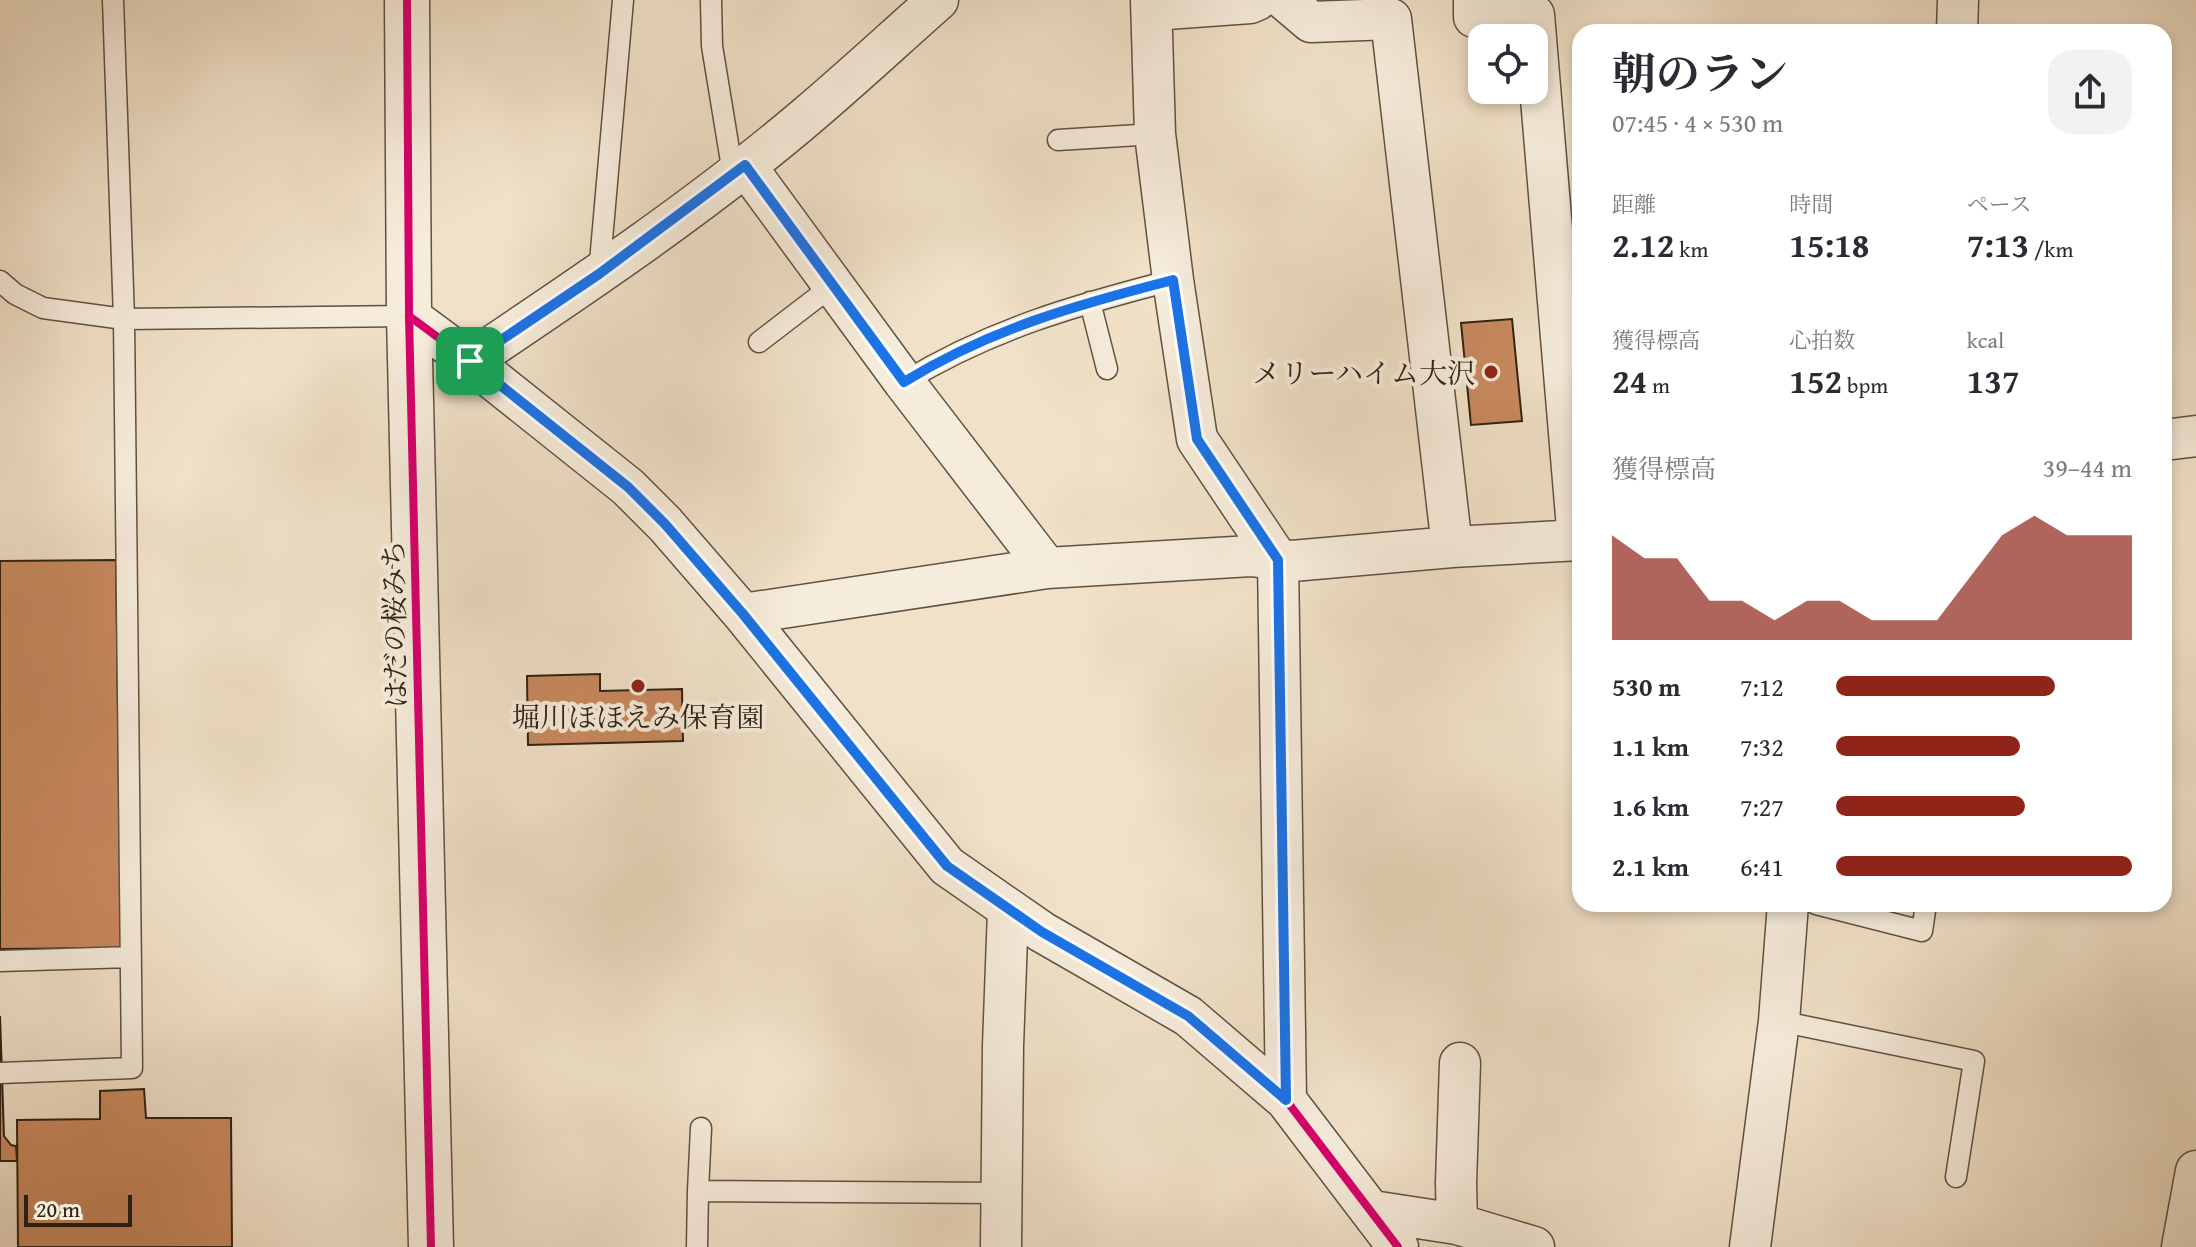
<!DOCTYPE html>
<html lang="ja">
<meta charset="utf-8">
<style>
body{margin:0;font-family:"Gentium Book Plus","Noto Serif JP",serif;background:#f2f2f3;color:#2b2b33;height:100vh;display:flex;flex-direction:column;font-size:30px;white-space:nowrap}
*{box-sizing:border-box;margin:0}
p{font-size:26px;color:#7c7c81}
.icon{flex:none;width:44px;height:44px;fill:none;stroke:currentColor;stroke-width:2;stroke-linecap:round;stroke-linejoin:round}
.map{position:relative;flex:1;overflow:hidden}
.drawer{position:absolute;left:1572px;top:24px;width:600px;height:888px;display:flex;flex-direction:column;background:#fff;border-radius:24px;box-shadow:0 4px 12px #0003}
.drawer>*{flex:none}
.fabs{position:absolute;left:1468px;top:24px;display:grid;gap:16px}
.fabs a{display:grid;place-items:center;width:80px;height:80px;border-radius:16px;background:#fff;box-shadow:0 4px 12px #0003;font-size:40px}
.scale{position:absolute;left:24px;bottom:20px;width:108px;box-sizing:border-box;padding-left:8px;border:4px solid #2e2215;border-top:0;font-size:22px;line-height:28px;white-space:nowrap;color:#2e2215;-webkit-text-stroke:6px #f6ecdb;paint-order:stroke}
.pin{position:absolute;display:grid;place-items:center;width:68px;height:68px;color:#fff;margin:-34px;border-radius:16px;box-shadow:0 4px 12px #0006}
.round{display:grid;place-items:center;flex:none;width:84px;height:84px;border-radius:24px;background:#f2f2f3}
.headline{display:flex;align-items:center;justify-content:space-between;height:136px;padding:0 40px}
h1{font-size:44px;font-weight:700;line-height:60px}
.figures{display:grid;grid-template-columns:repeat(3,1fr);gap:12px;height:136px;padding:8px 40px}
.figures div{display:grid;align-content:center}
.figures b{font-size:34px;font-weight:700}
.figures small{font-size:22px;font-weight:400}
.figures p{font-size:22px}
.chart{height:224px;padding:16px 40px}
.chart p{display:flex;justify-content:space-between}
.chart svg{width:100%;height:144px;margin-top:8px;fill:#8f2418;opacity:.7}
ul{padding:0 40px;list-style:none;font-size:26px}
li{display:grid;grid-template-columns:128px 96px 1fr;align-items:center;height:60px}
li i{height:20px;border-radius:10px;background:#8f2418}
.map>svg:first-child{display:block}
.building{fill:#c9895f;stroke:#2e2215;stroke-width:2}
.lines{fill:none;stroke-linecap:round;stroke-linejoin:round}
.service-casing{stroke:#5f5242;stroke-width:23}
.minor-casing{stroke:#5f5242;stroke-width:43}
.tertiary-casing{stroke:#5f5242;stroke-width:47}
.service{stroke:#f6ecdb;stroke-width:20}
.minor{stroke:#f6ecdb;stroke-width:40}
.tertiary{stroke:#f6ecdb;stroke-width:44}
.cycleway-casing{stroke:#f6ecdb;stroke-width:13}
.cycleway{stroke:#d6006c;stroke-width:8}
.route-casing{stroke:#fff;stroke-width:16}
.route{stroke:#1a73e8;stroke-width:10}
.poi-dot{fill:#8f2418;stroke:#f6ecdb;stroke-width:3}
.labels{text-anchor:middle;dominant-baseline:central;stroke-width:8;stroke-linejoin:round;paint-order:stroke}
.poi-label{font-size:28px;fill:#2e2215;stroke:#f6ecdb;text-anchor:end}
.street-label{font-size:28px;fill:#2e2215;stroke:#f6ecdb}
</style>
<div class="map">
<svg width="2196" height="1247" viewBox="0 0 2196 1247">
<rect width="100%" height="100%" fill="#f1e1c8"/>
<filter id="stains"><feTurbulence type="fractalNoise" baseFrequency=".0025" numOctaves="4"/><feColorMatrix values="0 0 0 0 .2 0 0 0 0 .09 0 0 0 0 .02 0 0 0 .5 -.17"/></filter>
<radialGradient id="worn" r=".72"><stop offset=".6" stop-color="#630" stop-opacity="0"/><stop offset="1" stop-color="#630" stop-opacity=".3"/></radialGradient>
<path class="building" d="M 1512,319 L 1522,421 L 1471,425 L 1461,323 Z
M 116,560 L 121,948 L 0,949 L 0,561 Z
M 600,674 L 600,691 L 682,689 L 683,741 L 528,745 L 527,676 Z
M 0,1016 L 4,1136 L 11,1145 L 16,1146 L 17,1161 L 0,1161 Z
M 144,1089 L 146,1118 L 231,1118 L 232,1247 L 18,1247 L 17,1120 L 100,1119 L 100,1091 Z"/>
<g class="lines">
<defs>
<path id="service" d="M 711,0 L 712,46 L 733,174
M 1058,140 L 1155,134
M 599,274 L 623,0
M 0,281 L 15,294 L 43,308 L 124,319 L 409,316
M 1090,302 L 1107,369
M 759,342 L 832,286
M 904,382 C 991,329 1076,305 1173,280
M 1816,904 L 1922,931 L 1926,904
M 0,961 L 131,957
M 1779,1021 L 1974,1061 L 1956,1177
M 0,1073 L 132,1068 L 124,319 L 113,0
M 698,1191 L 701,1128
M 697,1247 L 698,1191 L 1001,1193"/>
<path id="minor" d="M 1151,0 L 1155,134 L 1173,280 L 1197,439 L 1278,560 L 1286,1100
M 1285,0 L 1311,22 L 1391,19 L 1452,547
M 1474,0 L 1474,17 L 1534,15 L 1578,540
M 1153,10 L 1250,3 L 1257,0
M 1957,32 L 1958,0
M 745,165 L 904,382 L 1047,568
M 409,316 L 470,361 L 628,487 L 665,524 L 743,614 L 947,866 L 1042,932 L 1188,1016 L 1286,1100 L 1398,1247
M 470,361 C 585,284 701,206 806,117 C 851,79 894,39 938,0
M 2164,440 L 2196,436
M 743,614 L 1047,568 L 1251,556 L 1292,561 L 1452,547 L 1580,540
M 1372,1211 L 1457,1224 L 1534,1247
M 1457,1224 L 1456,1183 L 1460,1063
M 1001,1247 L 1003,1046 L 1008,911
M 1750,1247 L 1779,1021 L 1788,904
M 2182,1247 L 2196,1171"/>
<path id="tertiary" d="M 407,0 L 409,316 L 431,1247"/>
</defs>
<use href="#service" class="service-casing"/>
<use href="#minor" class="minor-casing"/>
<use href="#tertiary" class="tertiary-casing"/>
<use href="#service" class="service"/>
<use href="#minor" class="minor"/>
<use href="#tertiary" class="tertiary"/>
<defs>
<path id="cycleway" d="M 407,0 L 409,316 L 431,1247
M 409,316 L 470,361 L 628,487 L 665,524 L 743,614 L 947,866 L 1042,932 L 1188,1016 L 1286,1100 L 1398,1247"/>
</defs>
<use href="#cycleway" class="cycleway-casing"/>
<use href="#cycleway" class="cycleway"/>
</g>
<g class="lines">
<defs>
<path id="route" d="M 745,165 L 904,382 C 990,329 1076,305 1173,280 L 1197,439 L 1278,560 L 1286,1100 L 1188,1016 L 1042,932 L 947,866 L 743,614 L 665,524 L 628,487 L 470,361 L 599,274 Z"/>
</defs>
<use href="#route" class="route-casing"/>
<use href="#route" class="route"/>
</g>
<g class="poi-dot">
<circle cx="1491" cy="372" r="8"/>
<circle cx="638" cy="686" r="8"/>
</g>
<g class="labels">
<g class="poi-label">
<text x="1475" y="372">メリーハイム大沢</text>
<text x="638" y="716" text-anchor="middle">堀川ほほえみ保育園</text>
</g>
<g class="street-label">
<text transform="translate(394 624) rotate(-91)">はだの桜みち</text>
</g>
</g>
<rect width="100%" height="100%" filter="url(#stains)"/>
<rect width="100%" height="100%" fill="url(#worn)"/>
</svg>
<div class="fabs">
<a><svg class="icon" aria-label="locate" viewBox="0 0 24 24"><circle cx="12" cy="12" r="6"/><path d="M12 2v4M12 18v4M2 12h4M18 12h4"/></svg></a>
</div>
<div class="scale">20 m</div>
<div class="pin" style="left:470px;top:361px;background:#1e9e55"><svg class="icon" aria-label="arrive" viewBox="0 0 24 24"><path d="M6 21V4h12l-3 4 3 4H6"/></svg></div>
<section class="drawer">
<div class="headline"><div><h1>朝のラン</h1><p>07:45 · 4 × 530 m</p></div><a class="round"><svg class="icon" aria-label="share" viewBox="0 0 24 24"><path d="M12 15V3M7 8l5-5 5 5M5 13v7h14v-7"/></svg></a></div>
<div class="figures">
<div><p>距離</p><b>2.12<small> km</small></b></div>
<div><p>時間</p><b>15:18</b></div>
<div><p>ペース</p><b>7:13<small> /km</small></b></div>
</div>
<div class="figures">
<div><p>獲得標高</p><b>24<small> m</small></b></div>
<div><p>心拍数</p><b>152<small> bpm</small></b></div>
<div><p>kcal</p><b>137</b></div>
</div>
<div class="chart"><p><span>獲得標高</span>39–44 m</p>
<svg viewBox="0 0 160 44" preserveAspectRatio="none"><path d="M0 44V12L10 19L20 19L30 32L40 32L50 38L60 32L70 32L80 38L90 38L100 38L110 25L120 12L130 6L140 12L150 12L160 12V44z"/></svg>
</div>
<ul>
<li><b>530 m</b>7:12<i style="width:74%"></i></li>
<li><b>1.1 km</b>7:32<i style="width:62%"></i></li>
<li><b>1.6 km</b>7:27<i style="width:64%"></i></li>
<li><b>2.1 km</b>6:41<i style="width:100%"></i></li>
</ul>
</section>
</div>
